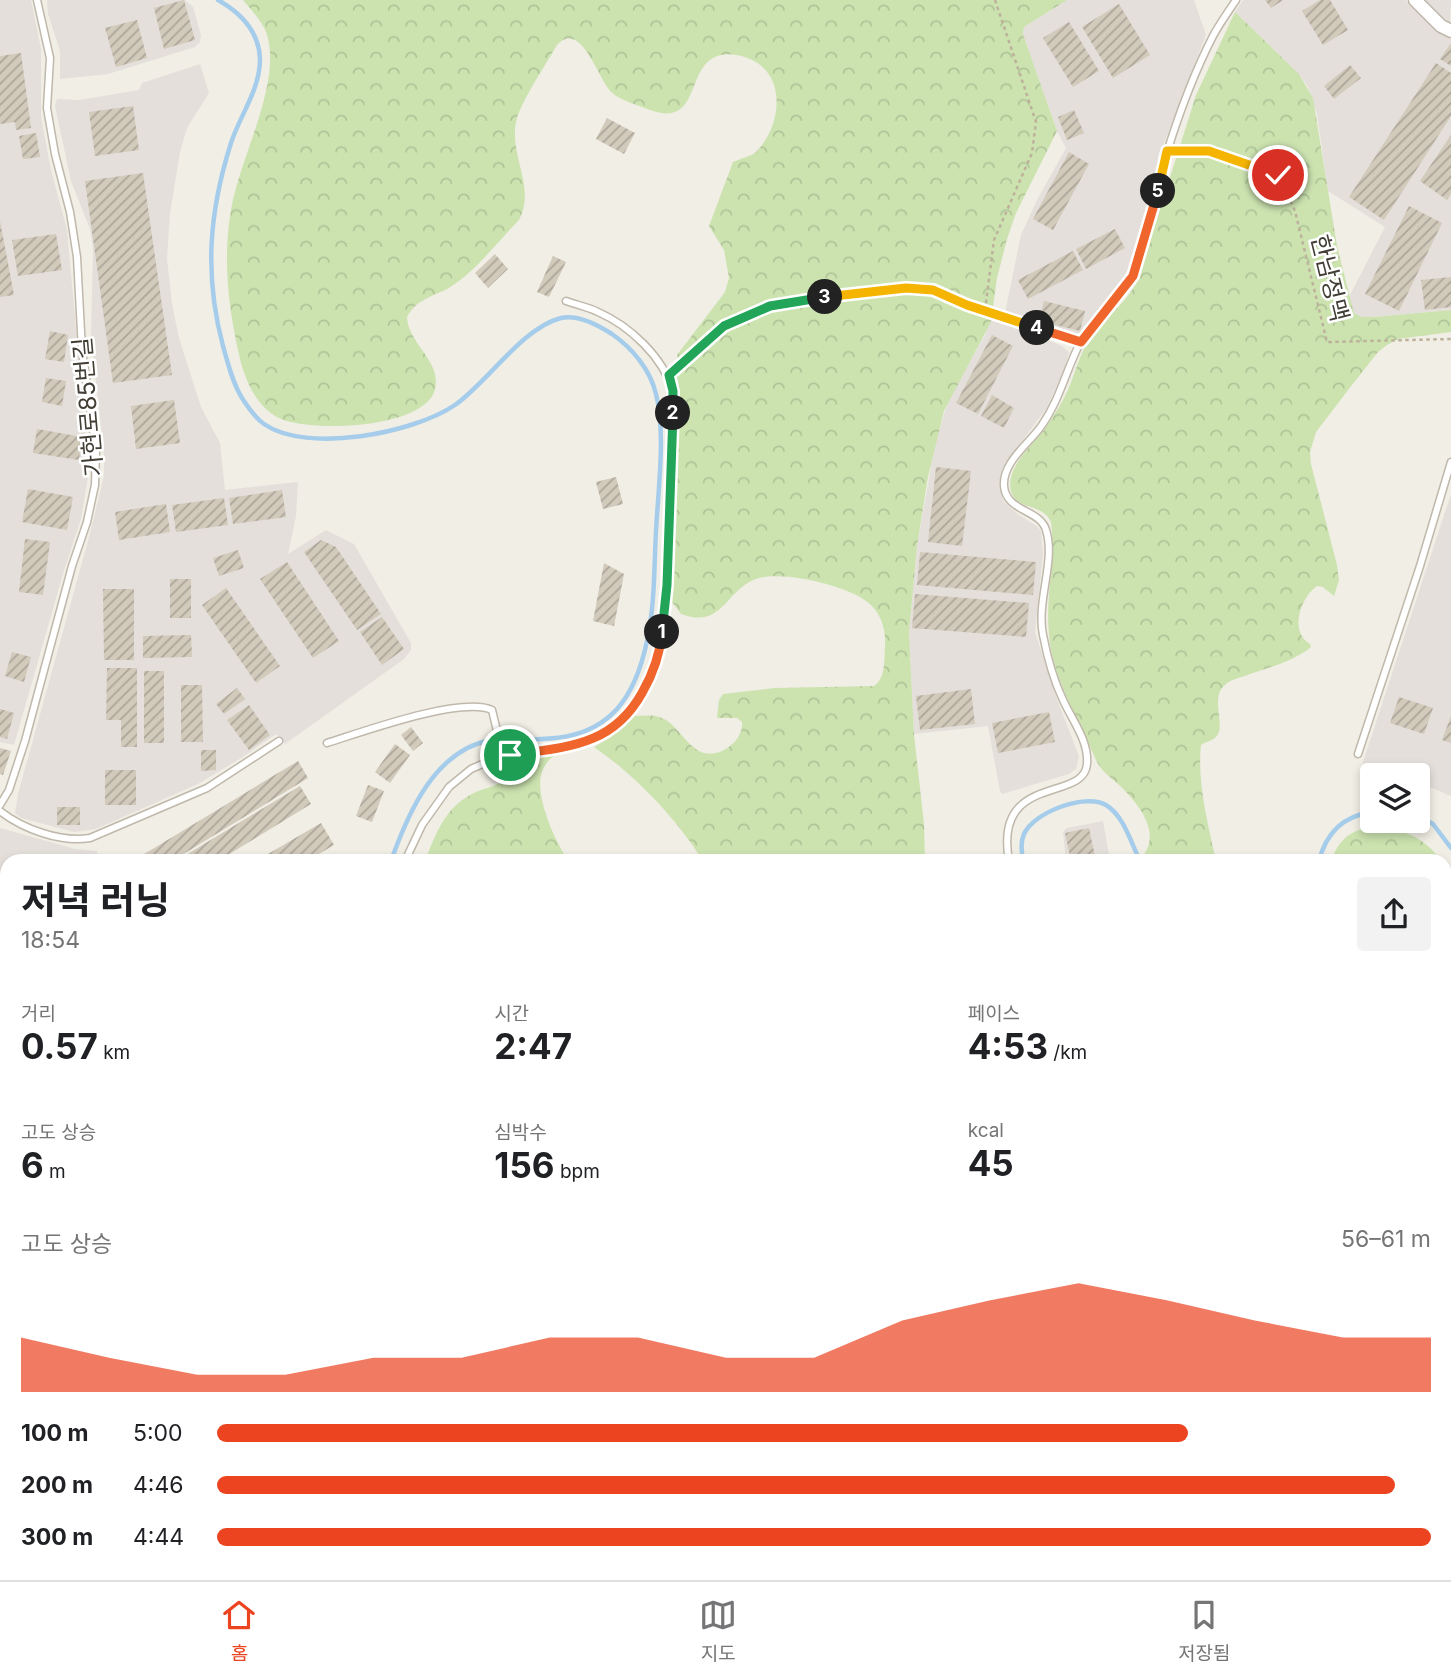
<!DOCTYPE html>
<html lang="ko">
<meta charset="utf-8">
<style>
body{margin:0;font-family:Inter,"Noto Sans KR",sans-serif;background:#f2f2f2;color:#202124;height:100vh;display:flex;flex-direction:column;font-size:26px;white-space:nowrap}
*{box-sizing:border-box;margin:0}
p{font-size:23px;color:#757577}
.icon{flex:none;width:38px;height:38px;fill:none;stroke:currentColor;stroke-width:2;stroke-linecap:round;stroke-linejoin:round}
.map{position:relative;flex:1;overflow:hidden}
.sheet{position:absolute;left:0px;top:854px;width:1452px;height:726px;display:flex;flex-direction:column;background:#fff;border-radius:21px 21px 0 0;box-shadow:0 4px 10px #0003}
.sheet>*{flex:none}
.tools{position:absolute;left:1360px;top:763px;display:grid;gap:14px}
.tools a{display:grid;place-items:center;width:70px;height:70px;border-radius:7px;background:#fff;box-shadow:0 4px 10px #0003;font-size:35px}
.pin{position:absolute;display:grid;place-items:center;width:60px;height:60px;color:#fff;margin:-30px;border:4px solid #fff;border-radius:50%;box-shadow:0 2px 7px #0007}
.km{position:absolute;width:35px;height:35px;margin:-18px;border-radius:50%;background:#222;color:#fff;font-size:19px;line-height:35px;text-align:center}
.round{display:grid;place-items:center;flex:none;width:74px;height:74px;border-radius:7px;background:#f2f2f2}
.summary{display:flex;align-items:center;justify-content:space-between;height:119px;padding:0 21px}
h1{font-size:38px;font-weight:700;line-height:52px}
.figures{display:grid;grid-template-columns:repeat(3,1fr);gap:10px;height:119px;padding:7px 21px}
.figures div{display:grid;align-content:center}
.figures b{font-size:35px;font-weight:700}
.figures small{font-size:19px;font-weight:400}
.figures p{font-size:19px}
.chart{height:196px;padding:14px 21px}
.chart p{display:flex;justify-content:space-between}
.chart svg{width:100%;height:126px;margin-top:7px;fill:#ec4321;opacity:.7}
ul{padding:0 21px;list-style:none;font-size:23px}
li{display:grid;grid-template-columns:112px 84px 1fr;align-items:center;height:52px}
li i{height:18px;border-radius:9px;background:#ec4321}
.dock{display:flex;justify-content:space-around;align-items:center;height:98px;border-top:2px solid #e0e0e0;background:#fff;font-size:19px;color:#757577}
.dock a{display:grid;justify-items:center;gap:4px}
.dock .active{color:#ec4321}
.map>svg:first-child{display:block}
.industrial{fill:#e4dfda}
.forest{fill:url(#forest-crowns)}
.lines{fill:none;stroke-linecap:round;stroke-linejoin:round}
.stream{stroke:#a5cdeb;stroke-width:4.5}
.building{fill:url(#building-hatch)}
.lane-casing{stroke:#bfb8ab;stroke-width:9}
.street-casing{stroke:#bfb8ab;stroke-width:15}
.path{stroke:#bdb19b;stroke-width:2.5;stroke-dasharray:3.5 3.5;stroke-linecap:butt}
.lane{stroke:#fff;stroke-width:6}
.street{stroke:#fff;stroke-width:12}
.split-1-casing{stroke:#fff;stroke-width:14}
.split-2-casing{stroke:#fff;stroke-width:14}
.split-3-casing{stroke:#fff;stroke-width:14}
.split-4-casing{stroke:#fff;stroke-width:14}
.split-5-casing{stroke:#fff;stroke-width:14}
.split-6-casing{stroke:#fff;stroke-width:14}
.split-1{stroke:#f0652b;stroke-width:9}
.split-2{stroke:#22a559;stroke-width:9}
.split-3{stroke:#22a559;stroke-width:9}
.split-4{stroke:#f5b400;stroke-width:9}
.split-5{stroke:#f0652b;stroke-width:9}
.split-6{stroke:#f5b400;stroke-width:9}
.labels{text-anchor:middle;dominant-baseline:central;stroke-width:5;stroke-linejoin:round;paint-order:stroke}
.street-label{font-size:24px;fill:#433e35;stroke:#fff}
</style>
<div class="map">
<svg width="1451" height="1580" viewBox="0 0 1451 1580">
<defs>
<pattern id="forest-crowns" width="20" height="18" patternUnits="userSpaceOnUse" patternTransform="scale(1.75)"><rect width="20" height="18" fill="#cce3b0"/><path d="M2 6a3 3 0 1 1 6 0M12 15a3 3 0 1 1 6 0" fill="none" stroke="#b0c498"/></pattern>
<pattern id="building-hatch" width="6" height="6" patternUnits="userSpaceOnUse" patternTransform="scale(1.75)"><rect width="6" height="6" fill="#d2cabb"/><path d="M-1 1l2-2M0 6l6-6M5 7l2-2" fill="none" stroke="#aca599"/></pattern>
</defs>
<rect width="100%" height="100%" fill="#f1eee5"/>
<path class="industrial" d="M 0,0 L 31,0 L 41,49 L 41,117 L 51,170 L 67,230 L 89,471 L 81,519 L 63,574 L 14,745 L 0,742 Z
M 47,0 L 185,0 L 193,7 L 201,35 L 200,42 L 195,47 L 108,74 L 60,79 L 60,51 L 48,14 Z
M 1067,0 L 1194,0 L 1206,35 L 1162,148 L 1153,191 L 1130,266 L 1110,298 L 1078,336 L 1005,313 L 1021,235 L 1037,200 L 1066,148 L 1057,131 L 1023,34 L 1024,27 Z
M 1243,0 L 1405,0 L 1432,27 L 1451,39 L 1451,310 L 1374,317 L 1362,317 L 1354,313 L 1349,297 L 1385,227 L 1328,191 L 1317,114 L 1308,87 L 1299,74 L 1235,12 Z
M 1423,0 L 1451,0 L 1450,23 L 1439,15 Z
M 200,64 L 209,93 L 187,128 L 180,152 L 170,213 L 167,259 L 172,304 L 179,338 L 201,407 L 220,443 L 225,490 L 298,482 L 296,516 L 288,554 L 326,530 L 354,544 L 411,643 L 411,650 L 404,659 L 285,744 L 276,734 L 238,760 L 198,784 L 96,829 L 74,832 L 21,818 L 15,813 L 18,794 L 88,541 L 104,476 L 104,455 L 91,336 L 93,250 L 90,229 L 71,181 L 55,106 L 57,99 L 79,100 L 139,90 L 142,83 Z
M 992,318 L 1062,346 L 1069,352 L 1064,370 L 1046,409 L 1007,461 L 1002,469 L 999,485 L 1004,502 L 1019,515 L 1038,527 L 1041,532 L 1043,554 L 1035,632 L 1058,702 L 1079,756 L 1076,769 L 1069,774 L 1002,794 L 1000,791 L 988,726 L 914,734 L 909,633 L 917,546 L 935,445 L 948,401 L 985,335 Z
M 1451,494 L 1451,796 L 1418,782 L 1418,775 L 1396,775 L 1362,765 Z
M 1103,821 L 1110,861 L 1066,861 L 1063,832 L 1067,828 Z
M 0,828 L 75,849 L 97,851 L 98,861 L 7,861 L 7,1573 L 100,1573 L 92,1580 L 0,1580 Z
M 1451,1116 L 1451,1168 L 1446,1155 L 1446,1118 Z
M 121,1573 L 226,1573 L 219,1580 L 114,1580 Z
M 278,1573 L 409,1573 L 401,1580 L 271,1580 Z
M 1217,1573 L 1387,1573 L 1382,1580 L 1214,1580 Z"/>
<path class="forest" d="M 243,0 L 1067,0 L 1024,27 L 1023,34 L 1057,131 L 1016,213 L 1007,239 L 997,278 L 991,322 L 944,411 L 928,477 L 917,546 L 909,633 L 914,734 L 924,824 L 925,861 L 703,861 C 676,818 636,776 594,747 L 611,737 L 634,716 C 643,716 653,714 662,718 C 676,724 685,743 699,751 C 717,761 744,742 742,722 L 737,718 L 717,718 L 719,700 L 723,694 L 774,688 L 874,686 C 886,678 884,660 885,646 C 886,631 882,617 872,606 C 853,586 785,571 759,578 C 725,588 724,630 681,614 L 672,602 L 677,477 L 677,355 L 725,292 L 729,278 L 724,250 L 709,226 L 733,162 C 741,158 751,157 757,151 C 784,122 787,67 741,56 C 733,54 723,53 715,57 C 686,70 700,128 650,110 C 638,105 621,101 611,92 C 598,79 581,19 557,45 C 546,64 523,99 517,118 C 507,153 537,187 519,220 C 496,243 475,273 447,289 C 431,297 416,300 407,317 C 408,344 442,361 435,389 C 426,429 309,433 279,418 C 258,408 247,384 241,363 C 229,313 222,261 231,210 C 239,159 282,84 267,35 C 263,22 252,11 243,0 Z
M 1235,12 L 1299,74 L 1313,98 L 1337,246 L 1354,313 L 1362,317 L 1374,317 L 1451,310 L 1451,332 L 1398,339 L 1387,345 L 1378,352 L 1352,385 L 1316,432 L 1310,452 L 1311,464 L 1337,565 L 1339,580 L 1334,596 L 1323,587 L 1317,586 C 1300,598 1289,632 1310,644 L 1311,647 C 1293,662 1267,668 1245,676 C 1238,678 1230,680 1225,685 C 1209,698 1227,726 1216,737 C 1212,741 1205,742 1201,745 C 1197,783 1208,824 1216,861 L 1144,861 L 1142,857 C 1163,832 1137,802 1118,784 C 1109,776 1101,771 1096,760 C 1079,720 1053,680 1049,635 C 1045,597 1056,559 1051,522 C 1043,503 1015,510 1011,491 C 1005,467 1034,444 1046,427 C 1055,414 1064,400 1070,385 C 1076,370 1080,354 1089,340 C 1103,320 1125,304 1137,282 L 1196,95 Z
M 548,751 L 557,753 C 550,758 543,766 541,775 C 536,799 555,842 569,861 L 425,861 C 436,833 445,807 474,793 C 484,788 496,787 505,779 L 505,772 L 499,761 Z
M 1368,828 C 1399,828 1423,834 1441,861 L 1331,861 C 1338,842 1348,831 1368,828 Z
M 1446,873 L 1451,894 L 1451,1116 L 1446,1118 Z
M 251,1573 L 278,1573 L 271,1580 L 244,1580 Z
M 409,1573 L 1179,1573 L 1181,1580 L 401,1580 Z"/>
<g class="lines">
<path class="stream" d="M 218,0 C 241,13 259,31 260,59 C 260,90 240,115 231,143 C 209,212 204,275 223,346 C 228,363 232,382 242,398 C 248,407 254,417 264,424 C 307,454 414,433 455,405 C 488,382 522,328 561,318 C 578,314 598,325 612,334 C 632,348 650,369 656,394 C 666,432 658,491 656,531 C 654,567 655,605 647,641 C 642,665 633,691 617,709 C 588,741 548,740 508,739
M 1418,816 L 1433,824 L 1451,848
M 391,861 C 408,813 435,750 491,740
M 1023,861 C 1022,852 1020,843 1024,834 C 1034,812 1085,793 1106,805 C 1124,816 1131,843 1140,861
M 1319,861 C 1326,833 1343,816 1372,812
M 1446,1511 L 1451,1504
M 1386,1580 L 1391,1573"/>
</g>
<path class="building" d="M 184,0 L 195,40 L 164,49 L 154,8 Z
M 1265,0 L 1283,0 L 1271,8 Z
M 1320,0 L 1330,0 L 1348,30 L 1323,45 L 1302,11 Z
M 1119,4 L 1150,55 L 1113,78 L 1082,27 Z
M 137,20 L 147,58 L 116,67 L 105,28 Z
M 1069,22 L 1099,71 L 1073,87 L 1043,38 Z
M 1451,43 L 1451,66 L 1440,59 Z
M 21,53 L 31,128 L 16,130 L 15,122 L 0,124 L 0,56 Z
M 1436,63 L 1451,73 L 1451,116 L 1384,220 L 1349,197 Z
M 1350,65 L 1361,78 L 1334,99 L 1324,86 Z
M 133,106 L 139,150 L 95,156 L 89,112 Z
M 1074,110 L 1084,133 L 1067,140 L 1058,117 Z
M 607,118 L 635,133 L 624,154 L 596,139 Z
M 36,133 L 40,157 L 23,159 L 19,136 Z
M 1451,135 L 1451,194 L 1447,200 L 1420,181 Z
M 1069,152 L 1089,164 L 1053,230 L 1033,219 Z
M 143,173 L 172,375 L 113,383 L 85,181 Z
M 1409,206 L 1442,223 L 1399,311 L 1365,294 Z
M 0,221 L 14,295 L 0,297 Z
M 1115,229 L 1125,248 L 1086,269 L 1076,249 Z
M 56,234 L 62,270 L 18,276 L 12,240 Z
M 1073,251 L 1083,270 L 1028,299 L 1018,280 Z
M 495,254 L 508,269 L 488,288 L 475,273 Z
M 553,256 L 566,262 L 549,297 L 537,292 Z
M 1451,277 L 1451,307 L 1425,310 L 1421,280 Z
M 1044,301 L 1085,311 L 1080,331 L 1039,321 Z
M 50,331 L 68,335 L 64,362 L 45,359 Z
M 992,335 L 1013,346 L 978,414 L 956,403 Z
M 46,378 L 66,381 L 62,406 L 42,402 Z
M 992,395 L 1014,408 L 1004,428 L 981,416 Z
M 174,400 L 180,443 L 136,449 L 131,406 Z
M 37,429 L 82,437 L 79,460 L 33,453 Z
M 936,467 L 971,471 L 962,546 L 928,542 Z
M 616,477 L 623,504 L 603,509 L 596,482 Z
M 28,489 L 73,497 L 67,530 L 22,522 Z
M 282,490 L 286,517 L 233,524 L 229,498 Z
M 224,498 L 228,525 L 176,532 L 172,505 Z
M 166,504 L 170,532 L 119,540 L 115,512 Z
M 25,539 L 50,542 L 43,595 L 19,592 Z
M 321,540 L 336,547 L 381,614 L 357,630 L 304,552 Z
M 238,550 L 244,568 L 219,576 L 213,558 Z
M 920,552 L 1036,562 L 1033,595 L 917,585 Z
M 287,562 L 339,641 L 313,658 L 260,579 Z
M 604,563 L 624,574 L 614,626 L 593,621 Z
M 170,579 L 191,579 L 191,618 L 170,618 Z
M 226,588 L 280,666 L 256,683 L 202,605 Z
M 103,589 L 134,589 L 134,660 L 104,660 Z
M 915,594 L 1029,603 L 1026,637 L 912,628 Z
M 382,617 L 404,649 L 382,665 L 360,632 Z
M 191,635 L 192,657 L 143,658 L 143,636 Z
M 12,652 L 31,657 L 24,682 L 5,676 Z
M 107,668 L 137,668 L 137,747 L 121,747 L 121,720 L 106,720 Z
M 144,671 L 164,671 L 164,743 L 144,743 Z
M 181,685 L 202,685 L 203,742 L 181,742 Z
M 237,688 L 245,699 L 224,714 L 216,704 Z
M 971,689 L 975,724 L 920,730 L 916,696 Z
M 1399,697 L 1433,708 L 1424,734 L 1390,723 Z
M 249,705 L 270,735 L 249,750 L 227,720 Z
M 0,709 L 14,713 L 7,739 L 0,737 Z
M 1049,712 L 1055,742 L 998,753 L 992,723 Z
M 1451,716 L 1451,743 L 1442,740 Z
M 411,727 L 423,743 L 413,751 L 401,735 Z
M 395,744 L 410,755 L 390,783 L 375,772 Z
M 0,748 L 11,751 L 3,775 L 0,774 Z
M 201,750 L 216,750 L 216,770 L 201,771 Z
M 298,761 L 308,778 L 172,861 L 143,861 L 141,856 Z
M 105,770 L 136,770 L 136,805 L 105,805 Z
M 368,785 L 384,791 L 372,822 L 356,816 Z
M 300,786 L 311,804 L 218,861 L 176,861 Z
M 57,807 L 80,807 L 80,825 L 57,825 Z
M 321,823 L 334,845 L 307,861 L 256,861 Z
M 1089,828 L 1096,861 L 1071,861 L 1065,833 Z
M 81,854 L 82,861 L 53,861 L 52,858 Z
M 0,877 L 7,912 L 7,950 L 0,951 Z
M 0,1151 L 7,1154 L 7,1190 L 3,1199 L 0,1199 Z
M 7,1335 L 7,1435 L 0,1436 L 0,1336 Z
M 7,1446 L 7,1521 L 2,1522 L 0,1505 L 0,1447 Z
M 7,1525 L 7,1547 L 0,1548 L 0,1526 Z
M 7,1569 L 7,1573 L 42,1573 L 44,1580 L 0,1580 L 0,1571 Z
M 176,1573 L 219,1573 L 211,1580 L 175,1580 L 172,1576 Z
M 364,1573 L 371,1573 L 378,1580 L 357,1580 Z
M 1335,1573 L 1367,1573 L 1363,1580 L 1332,1580 Z"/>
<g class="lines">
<defs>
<path id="lane" d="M 996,314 L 1081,342
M 327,743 C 362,732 461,696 492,710 L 498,735 L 500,757
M 1358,754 L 1420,566 L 1451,462
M 0,805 L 9,790 L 25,741 L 72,566 L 87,522 L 95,485 L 96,451 L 82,350 L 77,257 L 70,212 L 55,154 L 47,108 L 50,58 L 37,0
M 0,811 C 23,829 61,843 90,838 L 207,788 L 279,741
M 405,861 L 422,825 L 449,787 L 471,769 L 494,759 L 574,746 L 600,737 L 624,720 L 638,701 L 655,671 L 662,637 L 671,494 L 673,391 C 663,357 630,326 598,312 C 588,307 577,305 566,301
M 1009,861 C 993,772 1084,803 1087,764 C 1089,741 1072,720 1063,700 C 1054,681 1047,656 1043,635 C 1036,601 1056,561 1046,530 C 1040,509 1006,512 1004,486 C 1002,462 1030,443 1042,425 C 1060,399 1066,370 1080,343 C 1094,319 1120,302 1132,276 C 1150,240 1155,188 1168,149 C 1180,111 1195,71 1213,36 C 1220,23 1228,12 1236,0
M 1446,1518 L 1451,1512
M 106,1580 L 112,1573
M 1216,1580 L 1220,1573
M 1391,1580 L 1397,1573"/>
<path id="street" d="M 1415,0 L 1441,26 L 1451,31"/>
</defs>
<use href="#lane" class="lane-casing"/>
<use href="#street" class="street-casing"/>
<path class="path" d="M 1178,151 L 1209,151 L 1278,175 L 1295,211 L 1327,342 L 1451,339
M 985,310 L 994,240 L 1032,153 L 1036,122 L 995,0
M 674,371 L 724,326 L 770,306 L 906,288 L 933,290 L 987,311
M 1041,1573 L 1042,1580
M 873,1580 L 877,1573"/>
<use href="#lane" class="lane"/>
<use href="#street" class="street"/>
</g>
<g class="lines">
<defs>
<path id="split-1" d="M 510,755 C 565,747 612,747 642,693 C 653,674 660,655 662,632"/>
<path id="split-2" d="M 662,632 L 667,585 L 673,413"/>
<path id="split-3" d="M 673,413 L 673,391 L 669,375 L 724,326 L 770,306 L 825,297"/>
<path id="split-4" d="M 825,297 L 906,288 L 933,290 L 967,305 L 1037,328"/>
<path id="split-5" d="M 1037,328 L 1081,342 L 1133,276 L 1158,191"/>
<path id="split-6" d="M 1158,191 L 1167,151 L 1209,151 L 1278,175"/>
</defs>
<use href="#split-1" class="split-1-casing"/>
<use href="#split-2" class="split-2-casing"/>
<use href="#split-3" class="split-3-casing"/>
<use href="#split-4" class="split-4-casing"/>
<use href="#split-5" class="split-5-casing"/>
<use href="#split-6" class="split-6-casing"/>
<use href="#split-1" class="split-1"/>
<use href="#split-2" class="split-2"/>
<use href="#split-3" class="split-3"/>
<use href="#split-4" class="split-4"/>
<use href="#split-5" class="split-5"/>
<use href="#split-6" class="split-6"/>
</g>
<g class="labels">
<g class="street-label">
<text transform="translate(1330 278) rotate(76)">한남정맥</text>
<text transform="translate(88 407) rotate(-95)">가현로85번길</text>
</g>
</g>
</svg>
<div class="tools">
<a><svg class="icon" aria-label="layers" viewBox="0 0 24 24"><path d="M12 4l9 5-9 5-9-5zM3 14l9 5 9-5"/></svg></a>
</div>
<div class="pin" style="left:510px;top:755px;background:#1e9e55"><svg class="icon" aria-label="arrive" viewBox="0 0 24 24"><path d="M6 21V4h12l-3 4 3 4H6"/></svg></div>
<div class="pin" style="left:1278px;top:175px;background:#d93025"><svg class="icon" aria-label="check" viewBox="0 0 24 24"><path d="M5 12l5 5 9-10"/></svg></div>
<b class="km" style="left:662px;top:632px">1</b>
<b class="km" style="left:673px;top:413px">2</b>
<b class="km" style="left:825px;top:297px">3</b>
<b class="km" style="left:1037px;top:328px">4</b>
<b class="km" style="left:1158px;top:191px">5</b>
<section class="sheet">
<div class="summary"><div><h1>저녁 러닝</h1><p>18:54</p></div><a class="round"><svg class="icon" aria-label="share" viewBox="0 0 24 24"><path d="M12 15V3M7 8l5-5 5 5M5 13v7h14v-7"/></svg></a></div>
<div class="figures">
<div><p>거리</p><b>0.57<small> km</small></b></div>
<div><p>시간</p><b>2:47</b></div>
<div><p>페이스</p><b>4:53<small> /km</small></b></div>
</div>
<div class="figures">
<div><p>고도 상승</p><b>6<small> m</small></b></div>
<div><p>심박수</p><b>156<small> bpm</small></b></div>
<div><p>kcal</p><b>45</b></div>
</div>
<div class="chart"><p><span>고도 상승</span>56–61 m</p>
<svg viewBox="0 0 160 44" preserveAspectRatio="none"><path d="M0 44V25L10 32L20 38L30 38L40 32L50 32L60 25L70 25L80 32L90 32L100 19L110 12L120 6L130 12L140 19L150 25L160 25V44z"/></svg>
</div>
<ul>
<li><b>100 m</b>5:00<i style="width:80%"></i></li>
<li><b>200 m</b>4:46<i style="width:97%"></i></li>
<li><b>300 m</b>4:44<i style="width:100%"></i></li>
</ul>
</section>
</div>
<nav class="dock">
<a class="active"><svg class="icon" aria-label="home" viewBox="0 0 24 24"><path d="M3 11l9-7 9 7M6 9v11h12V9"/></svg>홈</a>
<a><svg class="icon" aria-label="map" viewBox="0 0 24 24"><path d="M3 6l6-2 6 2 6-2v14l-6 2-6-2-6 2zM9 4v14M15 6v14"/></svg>지도</a>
<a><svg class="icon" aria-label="saved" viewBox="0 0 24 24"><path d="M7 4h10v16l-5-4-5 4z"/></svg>저장됨</a>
</nav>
